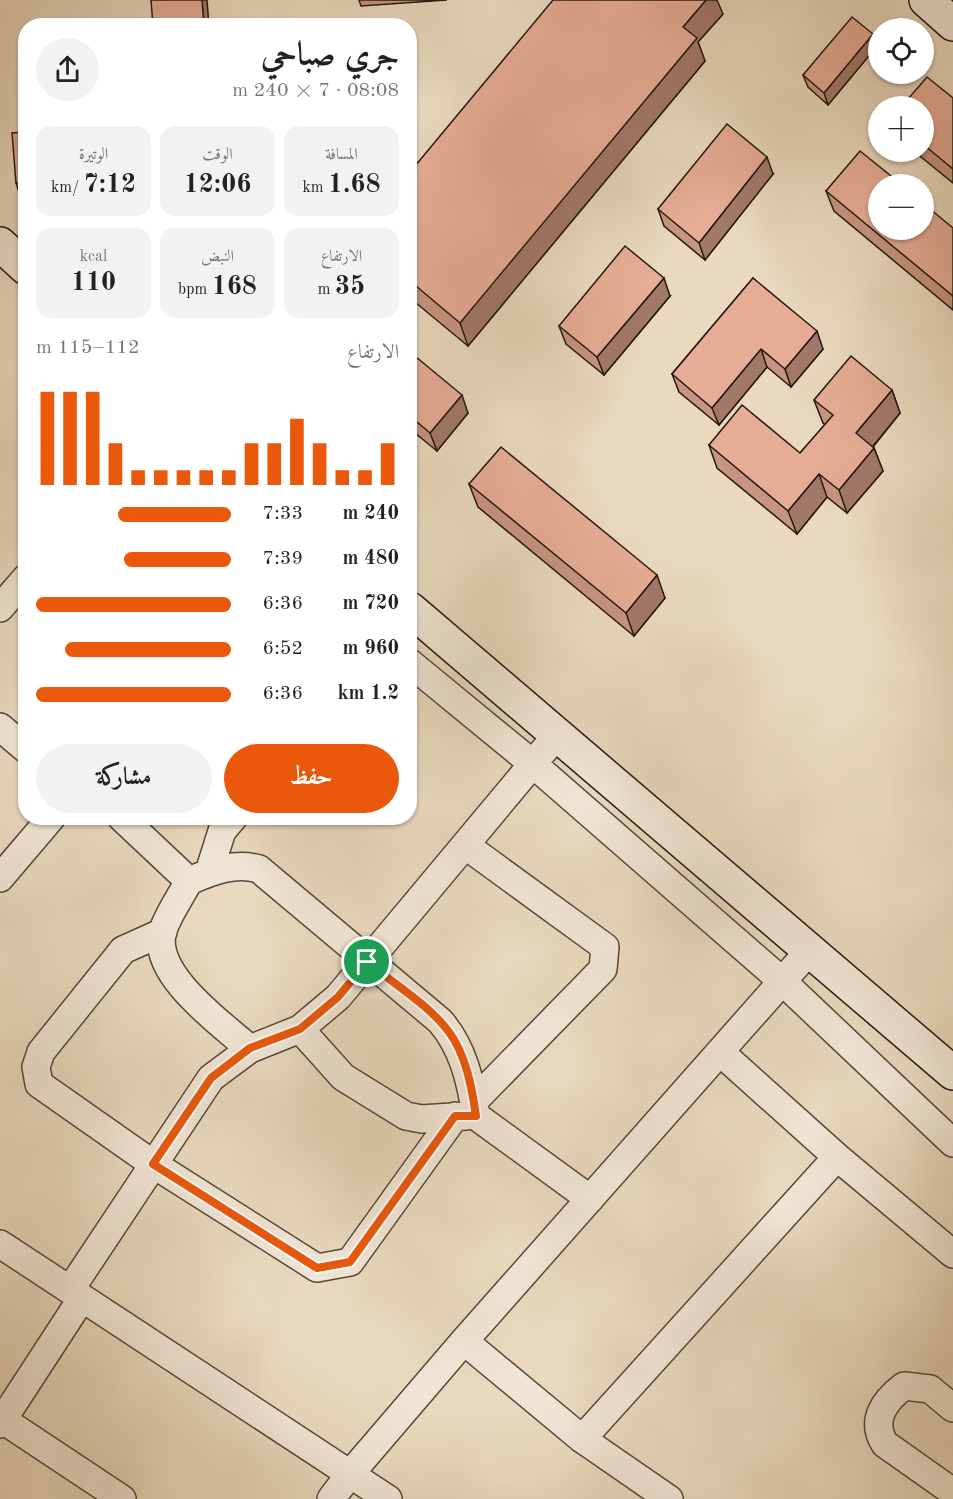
<!DOCTYPE html>
<html lang="ar">
<meta charset="utf-8">
<style>
body{margin:0;font-family:"Old Standard TT",Amiri,serif;background:#f2f2f2;color:#222;direction:rtl;height:100vh;display:flex;flex-direction:column;font-size:22px;white-space:nowrap}
*{box-sizing:border-box;margin:0}
p{font-size:20px;color:#767676}
.icon{flex:none;width:33px;height:33px;fill:none;stroke:currentColor;stroke-width:2;stroke-linecap:round;stroke-linejoin:round}
.map{position:relative;flex:1;overflow:hidden;direction:ltr}
.side{position:absolute;left:18px;top:18px;width:399px;height:807px;display:flex;flex-direction:column;background:#fff;border-radius:24px;box-shadow:0 2px 4px #0004;direction:rtl}
.side>*{flex:none}
.fabs{position:absolute;left:868px;top:18px;display:grid;gap:12px}
.fabs a{display:grid;place-items:center;width:66px;height:66px;border-radius:50%;background:#fff;box-shadow:0 2px 4px #0004;font-size:30px}
.pin{position:absolute;display:grid;place-items:center;width:51px;height:51px;color:#fff;margin:-26px;border:3px solid #fff;border-radius:50%;box-shadow:0 2px 6px #0007}
.round{display:grid;place-items:center;flex:none;width:63px;height:63px;border-radius:32px;background:#f2f2f2}
.head{display:flex;align-items:center;justify-content:space-between;height:102px;padding:0 18px}
h1{font-size:33px;font-weight:700;line-height:45px}
.metrics{display:grid;grid-template-columns:repeat(3,1fr);gap:9px;height:102px;padding:6px 18px}
.metrics div{display:grid;align-content:center;border-radius:15px;background:#f2f2f2;text-align:center}
.metrics b{font-size:26px;font-weight:700}
.metrics small{font-size:16px;font-weight:400}
.metrics p{font-size:16px}
.chart{height:168px;padding:12px 18px}
.chart p{display:flex;justify-content:space-between}
.chart svg{width:100%;height:108px;margin-top:6px;stroke:#ea580c;stroke-width:6}
.action{display:flex;gap:12px;margin-top:auto;padding:12px 18px}
.action a{flex:1;height:69px;border-radius:36px;background:#ea580c;color:#fff;font-size:24px;font-weight:700;line-height:69px;text-align:center}
.action a+a{background:#f2f2f2;color:#222}
ul{padding:0 18px;list-style:none;font-size:20px}
li{display:grid;grid-template-columns:96px 72px 1fr;align-items:center;height:45px}
li i{height:15px;border-radius:8px;background:#ea580c}
.map>svg:first-child{display:block}
.lines{fill:none;stroke-linecap:round;stroke-linejoin:round}
.street-casing{stroke:#54483b;stroke-width:30}
.secondary-casing{stroke:#22170f;stroke-width:36}
.street{stroke:#f1e6d5;stroke-width:27}
.secondary{stroke:#f1e6d5;stroke-width:33}
.wall{fill:#c79481;stroke:#22170f;stroke-width:1.5}
.shaded-wall{fill:#a27869;stroke:#22170f;stroke-width:1.5}
.building{fill:#e7ac96;stroke:#22170f;stroke-width:1.5}
.route-casing{stroke:#fff;stroke-width:12}
.route{stroke:#ea580c;stroke-width:8}
</style>
<div class="map">
<svg width="953" height="1499" viewBox="0 0 953 1499">
<rect width="100%" height="100%" fill="#ead9bf"/>
<filter id="stains"><feTurbulence type="fractalNoise" baseFrequency=".00333" numOctaves="4"/><feColorMatrix values="0 0 0 0 .2 0 0 0 0 .09 0 0 0 0 .02 0 0 0 .5 -.17"/></filter>
<radialGradient id="worn" r=".72"><stop offset=".6" stop-color="#630" stop-opacity="0"/><stop offset="1" stop-color="#630" stop-opacity=".3"/></radialGradient>
<g class="lines">
<defs>
<path id="street" d="M 0,608 L 26,578
M 410,663 L 533,764 L 782,981 L 953,1143
M 0,727 L 26,749
M 122,818 L 189,881
M 465,845 L 605,947 L 603,969 L 474,1101
M 209,872 L 222,831 L 233,818
M 0,878 L 51,818
M 163,932 L 123,950 L 41,1052 L 36,1067 L 39,1084 L 153,1164 L 317,1268 L 350,1262 L 455,1116
M 300,1029 L 343,1077 L 406,1116 L 422,1119 L 466,1116
M 250,1049 C 222,1024 149,973 163,930 C 169,913 181,896 189,881 C 212,871 235,862 259,869 L 440,1021 C 463,1047 471,1082 476,1116 L 590,1199
M 720,1052 L 837,1157 L 953,1254
M 0,1244 L 388,1499
M 70,1290 L 211,1078 L 250,1049 L 300,1029 L 338,997 L 556,736
M 464,1341 L 582,1439 L 669,1499
M 953,1408 L 930,1389 L 904,1386 C 884,1401 870,1421 885,1444 L 953,1492
M 3,1420 L 122,1499
M 0,1424 L 82,1298
M 582,1439 L 837,1157
M 331,1499 L 350,1474 L 464,1341 L 810,950"/>
<path id="secondary" d="M 926,0 L 953,24
M 0,244 L 26,268
M 410,609 L 953,1073"/>
</defs>
<use href="#street" class="street-casing"/>
<use href="#secondary" class="secondary-casing"/>
<use href="#street" class="street"/>
<use href="#secondary" class="secondary"/>
</g>
<path class="wall" d="M 359,0 L 447,0 L 361,6 Z
M 723,14 L 698,42 L 705,61 L 468,346 L 410,298 L 410,172 Z
M 873,34 L 877,46 L 828,105 L 808,87 L 803,75 Z
M 953,98 L 953,183 L 915,152 L 924,152 L 924,106 Z
M 26,132 L 26,201 L 22,201 L 16,183 Z
M 773,174 L 705,260 L 664,226 L 658,209 Z
M 826,191 L 953,228 L 953,310 L 834,211 Z
M 753,278 L 823,349 L 791,387 L 767,367 L 719,425 L 679,392 L 672,374 Z
M 670,296 L 604,375 L 566,344 L 559,326 Z
M 410,352 L 468,413 L 437,451 L 410,429 Z
M 892,390 L 900,413 L 873,447 L 874,448 L 883,471 L 847,513 L 827,497 L 797,534 L 717,468 L 709,445 L 800,453 L 825,425 L 823,423 L 814,400 Z
M 469,484 L 665,598 L 634,636 L 478,507 Z"/>
<path class="shaded-wall" d="M 202,0 L 207,0 L 209,26 L 204,26 Z
M 706,0 L 717,0 L 723,14 L 698,42 L 705,61 L 468,346 L 460,323 L 683,27 Z
M 873,34 L 877,46 L 828,105 L 824,93 Z
M 767,157 L 773,174 L 705,260 L 699,243 Z
M 664,278 L 670,296 L 604,375 L 597,357 Z
M 817,331 L 823,349 L 791,387 L 785,369 Z
M 761,349 L 767,367 L 719,425 L 712,408 Z
M 892,390 L 900,413 L 865,456 L 856,433 Z
M 462,395 L 468,413 L 437,451 L 430,433 Z
M 874,448 L 883,471 L 847,513 L 839,490 Z
M 819,474 L 827,497 L 797,534 L 788,511 Z
M 657,575 L 665,598 L 634,636 L 626,613 Z"/>
<path class="building" d="M 151,0 L 202,0 L 204,26 L 153,26 Z
M 553,0 L 706,0 L 683,27 L 697,38 L 460,323 L 410,281 L 410,172 Z
M 852,17 L 873,34 L 824,93 L 803,75 Z
M 927,77 L 953,98 L 953,169 L 924,145 L 924,106 L 902,106 Z
M 727,124 L 767,157 L 699,243 L 658,209 Z
M 26,132 L 26,183 L 16,183 L 12,133 Z
M 860,151 L 901,184 L 879,184 L 879,230 L 924,230 L 924,204 L 953,228 L 953,296 L 826,191 Z
M 625,246 L 664,278 L 597,357 L 559,326 Z
M 753,278 L 817,331 L 785,369 L 761,349 L 712,408 L 672,374 Z
M 410,352 L 462,395 L 430,433 L 410,416 Z
M 851,356 L 892,390 L 856,433 L 874,448 L 839,490 L 819,474 L 788,511 L 709,445 L 742,405 L 800,453 L 833,415 L 814,400 Z
M 501,447 L 657,575 L 626,613 L 469,484 Z"/>
<g class="lines">
<defs>
<path id="route" d="M 367,962 C 393,983 430,1006 449,1032 C 466,1055 472,1088 476,1116 L 455,1116 L 350,1262 L 317,1268 L 153,1164 L 211,1078 L 250,1048 L 300,1029 L 338,997 Z"/>
</defs>
<use href="#route" class="route-casing"/>
<use href="#route" class="route"/>
</g>
<rect width="100%" height="100%" filter="url(#stains)"/>
<rect width="100%" height="100%" fill="url(#worn)"/>
</svg>
<div class="fabs">
<a><svg class="icon" aria-label="locate" viewBox="0 0 24 24"><circle cx="12" cy="12" r="6"/><path d="M12 2v4M12 18v4M2 12h4M18 12h4"/></svg></a>
<a>+</a>
<a>−</a>
</div>
<div class="pin" style="left:367px;top:962px;background:#1e9e55"><svg class="icon" aria-label="arrive" viewBox="0 0 24 24"><path d="M6 21V4h12l-3 4 3 4H6"/></svg></div>
<section class="side">
<div class="head"><div><h1>جري صباحي</h1><p>08:08 · 7 × 240 m</p></div><a class="round"><svg class="icon" aria-label="share" viewBox="0 0 24 24"><path d="M12 15V3M7 8l5-5 5 5M5 13v7h14v-7"/></svg></a></div>
<div class="metrics">
<div><p>المسافة</p><b>1.68<small> km</small></b></div>
<div><p>الوقت</p><b>12:06</b></div>
<div><p>الوتيرة</p><b>7:12<small> /km</small></b></div>
</div>
<div class="metrics">
<div><p>الارتفاع</p><b>35<small> m</small></b></div>
<div><p>النبض</p><b>168<small> bpm</small></b></div>
<div><p>kcal</p><b>110</b></div>
</div>
<div class="chart"><p><span>الارتفاع</span>112–115 m</p>
<svg viewBox="0 0 160 44" preserveAspectRatio="none"><path d="M5 44V6M15 44V6M25 44V6M35 44V27M45 44V38M55 44V38M65 44V38M75 44V38M85 44V38M95 44V27M105 44V27M115 44V17M125 44V27M135 44V38M145 44V38M155 44V27"/></svg>
</div>
<ul>
<li><b>240 m</b>7:33<i style="width:58%"></i></li>
<li><b>480 m</b>7:39<i style="width:55%"></i></li>
<li><b>720 m</b>6:36<i style="width:100%"></i></li>
<li><b>960 m</b>6:52<i style="width:85%"></i></li>
<li><b>1.2 km</b>6:36<i style="width:100%"></i></li>
</ul>
<div class="action"><a>حفظ</a><a>مشاركة</a></div>
</section>
</div>
